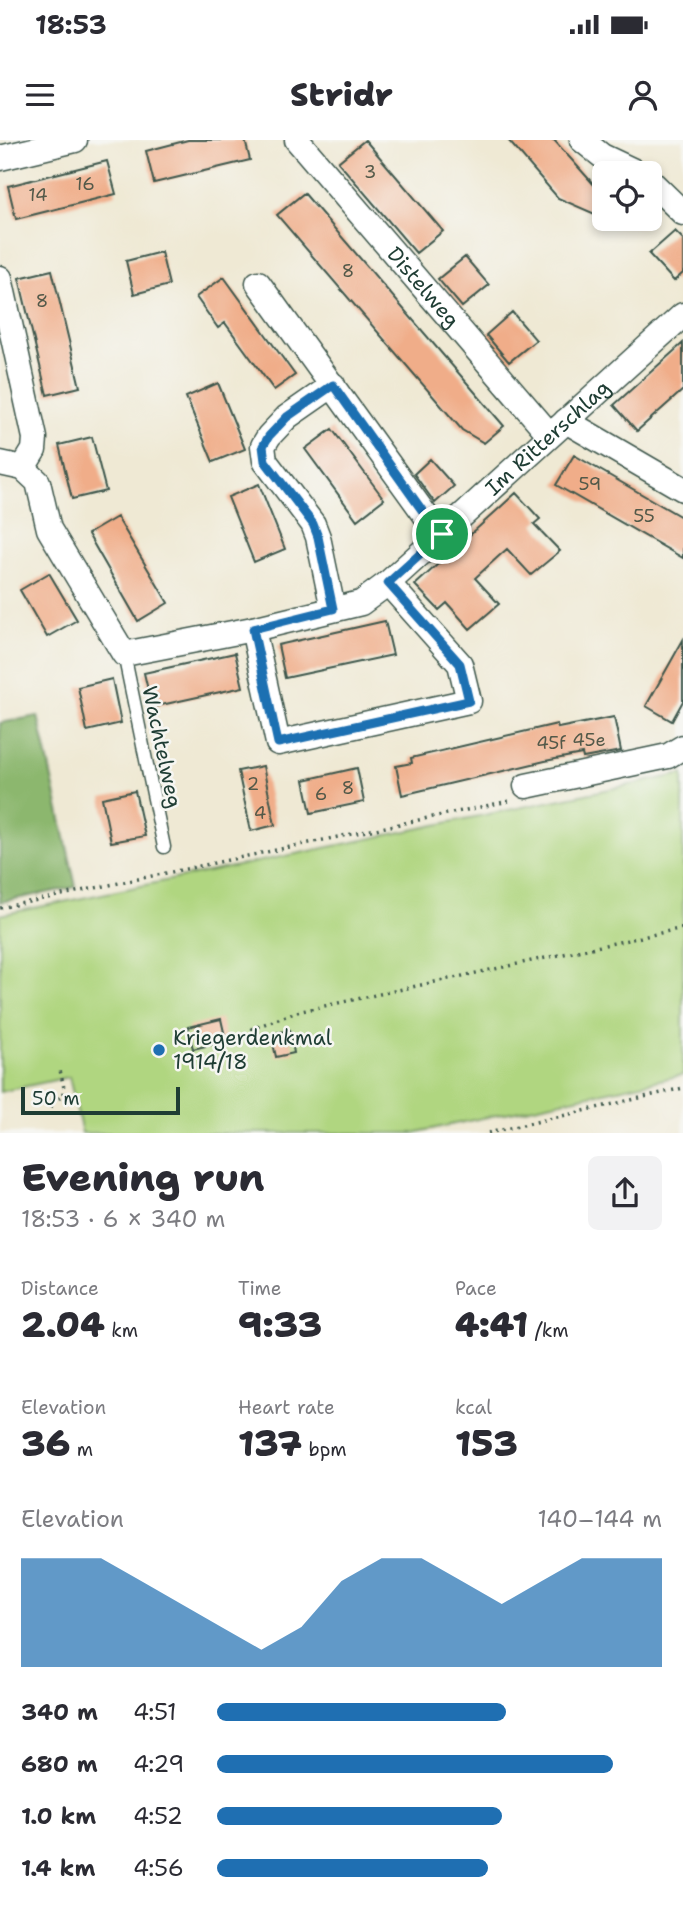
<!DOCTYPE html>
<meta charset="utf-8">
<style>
body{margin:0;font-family:"Shantell Sans",sans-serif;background:#f2f2f3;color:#2b2b33;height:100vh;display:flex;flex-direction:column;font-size:26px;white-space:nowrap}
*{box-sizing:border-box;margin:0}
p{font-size:23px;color:#7c7c81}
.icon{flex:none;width:38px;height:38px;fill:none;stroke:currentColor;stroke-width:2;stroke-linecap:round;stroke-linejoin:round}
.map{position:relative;height:993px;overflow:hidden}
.side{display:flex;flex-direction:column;background:#fff;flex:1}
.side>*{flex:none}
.tools{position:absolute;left:592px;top:21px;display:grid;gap:14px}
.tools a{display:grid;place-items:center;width:70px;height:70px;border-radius:10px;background:#fff;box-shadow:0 4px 10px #0003;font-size:35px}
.scale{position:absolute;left:21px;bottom:18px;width:159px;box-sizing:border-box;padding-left:7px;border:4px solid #1f3d34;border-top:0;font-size:19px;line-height:24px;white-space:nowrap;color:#1f3d34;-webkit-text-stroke:5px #f6f6f2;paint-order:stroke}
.pin{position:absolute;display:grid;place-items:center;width:60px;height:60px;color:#fff;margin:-30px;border:4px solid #fff;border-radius:50%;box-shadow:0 2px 7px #0007}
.round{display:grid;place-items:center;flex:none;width:74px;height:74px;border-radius:10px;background:#f2f2f3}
.head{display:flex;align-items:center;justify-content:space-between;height:119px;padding:0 21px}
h1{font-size:38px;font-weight:800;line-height:52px}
.figures{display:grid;grid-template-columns:repeat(3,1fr);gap:10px;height:119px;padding:7px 21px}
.figures div{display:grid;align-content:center}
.figures b{font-size:35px;font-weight:800}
.figures small{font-size:19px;font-weight:400}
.figures p{font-size:19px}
.chart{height:196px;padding:14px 21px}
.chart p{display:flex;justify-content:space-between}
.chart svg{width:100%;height:126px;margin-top:7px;fill:#1f6fb2;opacity:.7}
ul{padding:0 21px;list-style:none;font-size:23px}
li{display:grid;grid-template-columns:112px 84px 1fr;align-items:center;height:52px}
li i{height:18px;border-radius:9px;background:#1f6fb2}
.status{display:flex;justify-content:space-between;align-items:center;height:49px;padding:0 35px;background:#fff;direction:ltr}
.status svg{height:19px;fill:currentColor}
header{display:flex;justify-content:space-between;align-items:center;height:91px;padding:0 21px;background:#fff;font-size:32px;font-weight:800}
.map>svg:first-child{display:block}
.green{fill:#b0d680;stroke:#688a5a;stroke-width:2}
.forest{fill:#8cb76e;stroke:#567a51;stroke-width:2}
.building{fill:#f0ad89}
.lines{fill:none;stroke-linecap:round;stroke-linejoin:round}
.lane-casing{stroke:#3e574c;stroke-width:15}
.street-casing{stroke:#3e574c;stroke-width:27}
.path{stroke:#3e574c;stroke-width:3.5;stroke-dasharray:2 5;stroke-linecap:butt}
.lane{stroke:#fff;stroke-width:12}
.street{stroke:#fff;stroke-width:24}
.route-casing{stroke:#fff;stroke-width:14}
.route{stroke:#1f6fb2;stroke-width:9}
.poi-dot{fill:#1f6fb2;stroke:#f6f6f2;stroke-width:2.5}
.labels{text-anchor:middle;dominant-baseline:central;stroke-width:5;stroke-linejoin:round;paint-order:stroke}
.number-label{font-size:18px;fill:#535949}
.street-label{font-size:21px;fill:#1f3d34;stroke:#f6f6f2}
.poi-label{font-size:21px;fill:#1f3d34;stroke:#f6f6f2;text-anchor:start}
</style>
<div class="status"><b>18:53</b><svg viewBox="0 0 49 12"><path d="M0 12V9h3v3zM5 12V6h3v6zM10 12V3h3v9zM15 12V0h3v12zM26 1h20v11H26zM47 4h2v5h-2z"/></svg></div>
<header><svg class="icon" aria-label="menu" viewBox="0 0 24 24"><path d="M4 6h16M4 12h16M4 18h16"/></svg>Stridr<svg class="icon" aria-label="person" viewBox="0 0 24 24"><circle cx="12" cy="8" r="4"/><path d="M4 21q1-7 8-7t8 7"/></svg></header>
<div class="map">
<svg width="683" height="993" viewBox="0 0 683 993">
<rect width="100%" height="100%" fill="#f6f6f2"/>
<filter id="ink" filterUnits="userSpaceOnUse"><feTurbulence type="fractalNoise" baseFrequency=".0143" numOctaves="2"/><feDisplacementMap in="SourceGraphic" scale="14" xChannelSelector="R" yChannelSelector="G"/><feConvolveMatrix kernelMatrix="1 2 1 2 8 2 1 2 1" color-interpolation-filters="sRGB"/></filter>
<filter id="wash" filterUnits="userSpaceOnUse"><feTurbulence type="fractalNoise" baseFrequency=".00686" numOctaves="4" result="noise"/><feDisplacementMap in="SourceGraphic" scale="28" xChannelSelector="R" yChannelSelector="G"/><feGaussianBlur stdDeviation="1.57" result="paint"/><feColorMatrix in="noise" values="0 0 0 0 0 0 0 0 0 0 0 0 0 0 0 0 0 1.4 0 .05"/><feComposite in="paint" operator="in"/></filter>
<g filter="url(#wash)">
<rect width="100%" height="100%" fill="#efe9d4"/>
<path class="green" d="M 683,634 L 683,935 L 413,993 L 82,993 L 69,937 L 0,952 L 0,775 Z"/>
<path class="forest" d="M 38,576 L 76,747 L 0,762 L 0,583 Z"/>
<g id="blocks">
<path class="building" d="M 188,0 L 245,0 L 250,20 L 154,43 L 146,11 Z
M 365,0 L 443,91 L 416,113 L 338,22 Z
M 508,0 L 554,0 L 604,56 L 604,78 L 558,58 Z
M 107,21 L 116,54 L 16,79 L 8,46 Z
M 304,53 L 504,286 L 484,303 L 462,290 L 277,75 Z
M 675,91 L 683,99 L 683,133 L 674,141 L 649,114 Z
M 161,112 L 169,145 L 134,154 L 126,121 Z
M 465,117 L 489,145 L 462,167 L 438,139 Z
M 52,130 L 80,247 L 47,255 L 19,138 Z
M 224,137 L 295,235 L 274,250 L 225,183 L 218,188 L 196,157 Z
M 512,172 L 536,200 L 509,222 L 486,195 Z
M 683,203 L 683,250 L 637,291 L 614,265 Z
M 218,243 L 245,309 L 213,322 L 186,257 Z
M 332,289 L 384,359 L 357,380 L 305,309 Z
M 92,297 L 106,351 L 72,359 L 59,305 Z
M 574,315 L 683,378 L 683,418 L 556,345 Z
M 430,319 L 454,346 L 435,363 L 414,334 Z
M 259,344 L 285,409 L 254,422 L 228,357 Z
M 516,353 L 540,379 L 534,384 L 560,411 L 531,435 L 507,409 L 499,416 L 475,438 L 499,464 L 470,489 L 447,463 L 439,470 L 415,445 Z
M 117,377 L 168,463 L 138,481 L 88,394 Z
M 49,433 L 77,480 L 47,497 L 20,450 Z
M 385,481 L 393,515 L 285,538 L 278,505 Z
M 683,500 L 683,561 L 672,581 L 646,566 Z
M 235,513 L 243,547 L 152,567 L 144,533 Z
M 112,539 L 121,583 L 87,591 L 78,547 Z
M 614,577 L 621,611 L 583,618 L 582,614 L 545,621 L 402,655 L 396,626 L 412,623 L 411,618 L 557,584 L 558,588 Z
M 263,626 L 275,685 L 251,691 L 238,631 Z
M 357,628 L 364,662 L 311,673 L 304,640 Z
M 135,651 L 145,696 L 111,702 L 102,658 Z
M 221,879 L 226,901 L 193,909 L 188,887 Z
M 290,890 L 294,913 L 276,917 L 271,894 Z"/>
</g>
</g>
<g filter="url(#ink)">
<use href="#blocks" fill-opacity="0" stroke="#3e574c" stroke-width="2"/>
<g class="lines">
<defs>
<path id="lane" d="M 124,514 L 164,707"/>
<g id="street">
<path id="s1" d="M 297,0 L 550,295"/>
<path d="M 582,0 L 602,16 L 638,33"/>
<path d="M 0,18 L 75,0"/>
<path d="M 649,40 L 683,73"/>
<path d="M 0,138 L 35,298 L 34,310 L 23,328"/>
<path d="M 258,143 L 429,380 L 442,394"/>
<path d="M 333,245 L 287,277 L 269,296 L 263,306 L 265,321 L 313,384 L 318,397 L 333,469"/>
<path d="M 566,281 L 683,349"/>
<path id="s2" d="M 0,323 L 23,328 L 38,342 L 49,389 L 124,514 L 253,489 L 361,463 L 388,443 L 683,175"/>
<path d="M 253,489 L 278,603 L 469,561 L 460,524 L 388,443"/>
<path d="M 526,646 L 668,616 L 683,607"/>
</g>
</defs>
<use href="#lane" class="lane-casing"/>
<use href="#street" class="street-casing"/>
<path class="path" d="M 0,768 L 509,661
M 251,889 L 297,872 L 683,788
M 51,968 L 53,960 L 62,957 L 64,948 L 60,930
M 488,993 L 683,948"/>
<use href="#lane" class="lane"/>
<use href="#street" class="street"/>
</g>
</g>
<g class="lines" filter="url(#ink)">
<defs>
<path id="route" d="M 333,245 L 429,380 L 442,394 L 388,443 L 460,524 L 469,561 L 278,603 L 253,489 L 333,469 L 318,397 L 313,384 L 265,321 L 263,306 L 269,296 L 287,277 Z"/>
</defs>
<use href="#route" class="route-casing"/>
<use href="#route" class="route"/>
</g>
<circle class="poi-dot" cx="159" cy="910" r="7"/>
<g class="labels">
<g class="number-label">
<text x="370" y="32">3</text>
<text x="85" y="44">16</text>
<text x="38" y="55">14</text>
<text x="348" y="131">8</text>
<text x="42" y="161">8</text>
<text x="590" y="344">59</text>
<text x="644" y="376">55</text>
<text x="589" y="600">45e</text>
<text x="551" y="603">45f</text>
<text x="253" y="644">2</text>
<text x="348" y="648">8</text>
<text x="321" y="654">6</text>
<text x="260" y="673">4</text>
</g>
<g class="street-label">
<text stroke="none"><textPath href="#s1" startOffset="194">Distelweg</textPath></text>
<text stroke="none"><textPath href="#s2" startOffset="730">Im Ritterschlag</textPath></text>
<text transform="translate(162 607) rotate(78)">Wachtelweg</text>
</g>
<g class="poi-label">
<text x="173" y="898">Kriegerdenkmal<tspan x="173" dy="24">1914/18</tspan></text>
</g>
</g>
</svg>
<div class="tools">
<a><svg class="icon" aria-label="locate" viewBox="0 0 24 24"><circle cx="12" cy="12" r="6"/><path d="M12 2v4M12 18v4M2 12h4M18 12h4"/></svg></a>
</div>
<div class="scale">50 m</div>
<div class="pin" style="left:442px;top:394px;background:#1e9e55"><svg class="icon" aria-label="arrive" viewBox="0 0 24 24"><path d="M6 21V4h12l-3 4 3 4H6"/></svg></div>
</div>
<section class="side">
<div class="head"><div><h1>Evening run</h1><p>18:53 · 6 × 340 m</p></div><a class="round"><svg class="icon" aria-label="share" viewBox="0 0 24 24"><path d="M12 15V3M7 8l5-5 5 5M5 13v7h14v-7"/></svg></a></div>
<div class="figures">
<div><p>Distance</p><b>2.04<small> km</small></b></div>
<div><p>Time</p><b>9:33</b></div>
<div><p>Pace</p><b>4:41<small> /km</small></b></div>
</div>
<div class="figures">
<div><p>Elevation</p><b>36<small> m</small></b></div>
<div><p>Heart rate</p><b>137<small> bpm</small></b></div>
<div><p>kcal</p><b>153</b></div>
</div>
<div class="chart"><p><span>Elevation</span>140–144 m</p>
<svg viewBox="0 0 160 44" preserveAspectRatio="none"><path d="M0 44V6L10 6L20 6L30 14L40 22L50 30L60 38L70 30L80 14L90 6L100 6L110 14L120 22L130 14L140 6L150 6L160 6V44z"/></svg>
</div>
<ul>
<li><b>340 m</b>4:51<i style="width:65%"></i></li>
<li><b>680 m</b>4:29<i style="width:89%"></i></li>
<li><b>1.0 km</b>4:52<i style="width:64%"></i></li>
<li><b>1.4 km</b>4:56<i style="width:61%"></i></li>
</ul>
</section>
